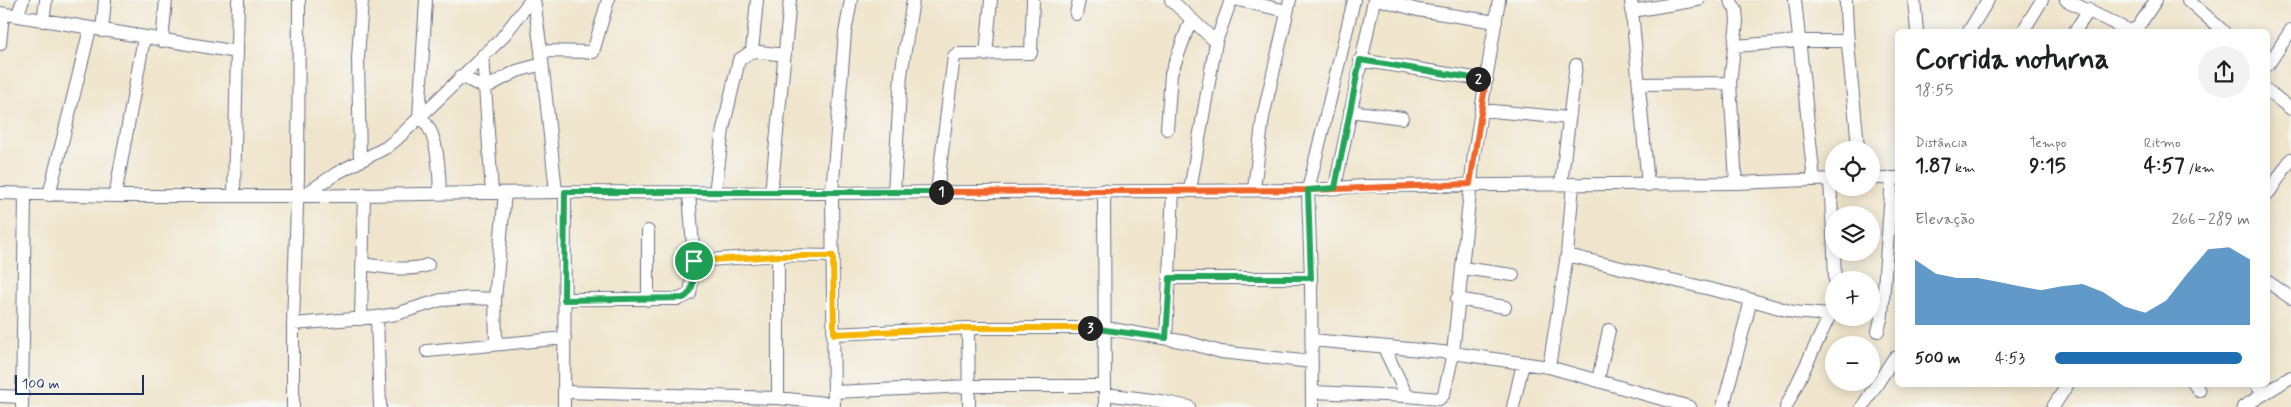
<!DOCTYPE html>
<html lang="pt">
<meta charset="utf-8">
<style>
body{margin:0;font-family:Mynerve,sans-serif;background:#f2f2f2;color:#202124;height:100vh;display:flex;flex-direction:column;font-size:19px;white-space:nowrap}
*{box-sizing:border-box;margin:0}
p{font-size:16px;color:#757577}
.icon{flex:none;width:28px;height:28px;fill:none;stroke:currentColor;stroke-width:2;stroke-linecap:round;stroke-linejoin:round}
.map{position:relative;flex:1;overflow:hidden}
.sheet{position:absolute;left:1895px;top:29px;width:375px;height:358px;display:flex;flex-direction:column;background:#fff;border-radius:8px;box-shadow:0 2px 12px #0003}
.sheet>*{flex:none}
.controls{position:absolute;left:1825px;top:141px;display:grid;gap:10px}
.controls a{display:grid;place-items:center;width:55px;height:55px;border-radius:50%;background:#fff;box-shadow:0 2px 12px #0003;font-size:25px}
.scale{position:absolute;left:15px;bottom:12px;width:129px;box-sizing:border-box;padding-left:5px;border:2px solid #1b2f5e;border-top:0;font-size:14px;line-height:18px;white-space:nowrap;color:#1b2f5e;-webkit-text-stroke:4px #f6f6f2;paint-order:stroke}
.pin{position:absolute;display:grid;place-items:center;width:42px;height:42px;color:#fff;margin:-21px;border:2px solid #fff;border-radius:50%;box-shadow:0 1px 5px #0007}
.km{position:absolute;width:25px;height:25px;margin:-12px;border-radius:50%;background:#222;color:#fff;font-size:14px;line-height:25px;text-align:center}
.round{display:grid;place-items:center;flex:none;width:52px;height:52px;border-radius:26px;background:#f2f2f2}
.summary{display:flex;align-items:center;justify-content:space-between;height:85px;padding:0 20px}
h1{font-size:28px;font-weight:700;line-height:38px}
.stats{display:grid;grid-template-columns:repeat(3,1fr);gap:8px;height:85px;padding:5px 20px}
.stats div{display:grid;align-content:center}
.stats b{font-size:21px;font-weight:700}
.stats small{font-size:14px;font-weight:400}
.stats p{font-size:14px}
.chart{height:140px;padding:10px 20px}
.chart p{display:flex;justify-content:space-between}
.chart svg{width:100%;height:90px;margin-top:5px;fill:#1f6fb2;opacity:.7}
ul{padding:0 20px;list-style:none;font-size:16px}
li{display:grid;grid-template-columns:80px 60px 1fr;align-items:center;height:38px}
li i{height:12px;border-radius:6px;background:#1f6fb2}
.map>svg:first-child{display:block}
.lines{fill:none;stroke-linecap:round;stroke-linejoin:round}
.minor-casing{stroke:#666f84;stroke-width:14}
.minor{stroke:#fff;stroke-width:12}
.split-1-casing{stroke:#fff;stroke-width:10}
.split-2-casing{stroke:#fff;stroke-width:10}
.split-3-casing{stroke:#fff;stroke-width:10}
.split-4-casing{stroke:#fff;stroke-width:10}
.split-1{stroke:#22a559;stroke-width:6}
.split-2{stroke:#f0652b;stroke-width:6}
.split-3{stroke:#22a559;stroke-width:6}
.split-4{stroke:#f5b400;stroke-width:6}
</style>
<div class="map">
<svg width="2291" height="407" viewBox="0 0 2291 407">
<rect width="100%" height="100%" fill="#f6f6f2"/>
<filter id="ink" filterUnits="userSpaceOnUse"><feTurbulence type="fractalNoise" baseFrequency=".02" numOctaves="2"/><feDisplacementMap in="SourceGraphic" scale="10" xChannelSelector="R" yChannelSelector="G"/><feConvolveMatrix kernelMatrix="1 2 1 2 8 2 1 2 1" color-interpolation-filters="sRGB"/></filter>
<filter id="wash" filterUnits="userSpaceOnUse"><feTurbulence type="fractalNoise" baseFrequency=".0096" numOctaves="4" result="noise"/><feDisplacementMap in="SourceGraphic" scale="20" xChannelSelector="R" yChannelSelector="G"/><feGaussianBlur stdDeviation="1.12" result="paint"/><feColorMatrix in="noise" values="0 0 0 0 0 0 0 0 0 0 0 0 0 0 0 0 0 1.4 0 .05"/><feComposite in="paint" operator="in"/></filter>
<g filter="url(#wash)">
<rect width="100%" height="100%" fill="#f0e5cc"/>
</g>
<g filter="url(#ink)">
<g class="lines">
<defs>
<path id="minor" d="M 426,0 L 419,117 C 439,130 439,172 440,194
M 534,0 L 541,51 L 556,192
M 1171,0 L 1216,42
M 1238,0 L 1287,11
M 1381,0 L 1418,10 L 1496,22
M 1631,0 L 1648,185
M 1730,0 L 1736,10 L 1737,21 L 1730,83 L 1736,183
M 1795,0 L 1814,180
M 1846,0 C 1846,50 1855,100 1858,150
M 1914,0 L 1917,31
M 2066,0 L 2130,31 L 2138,27 L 2156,0
M 2188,0 L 2223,31
M 1632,11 L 1698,0
M 0,13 L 237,52
M 1076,14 L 1079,0
M 17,16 L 23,0
M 43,21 L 46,0
M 102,31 L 105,0
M 1969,31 L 1988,0
M 2023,31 L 2042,0
M 2075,31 L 2089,10
M 162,41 L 166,0
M 0,44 L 3,14
M 1735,46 L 1799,41 L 1848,41
M 541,51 L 593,52 L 608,0
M 752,51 L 757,0
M 483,55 L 492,193
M 986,55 L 991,0
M 1360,60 L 1487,80
M 2268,65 L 2291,30
M 461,76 L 485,88 L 517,71 L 542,64
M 1639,84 L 1730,83
M 2268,91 L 2291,109
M 1481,110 L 1569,118
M 1350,111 L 1402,118
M 1167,129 L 1171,74 L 1191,19
M 360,161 L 358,58 L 362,0
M 1871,178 L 1898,178
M 1830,180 L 1834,252
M 1561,184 L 1576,65
M 1335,187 L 1374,0
M 1254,189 L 1263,117 L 1290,0
M 1104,190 L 1105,407
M 1190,190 L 1216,42 L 1231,0
M 894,192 L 901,75 L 913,0
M 937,192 L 954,56 L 957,54 L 1031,53 L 1033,0
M 0,193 L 115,196 L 297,196 L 556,192 L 832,193 L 1308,190 L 1363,186 L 1736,183 L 1834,179
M 689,193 L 694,261
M 715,193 L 723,129 L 739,60 L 752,51 L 785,55
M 771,193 L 790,0
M 2268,194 L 2291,159
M 49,195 L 90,29
M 304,195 L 337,173 L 387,147 L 398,138 L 501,39 L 531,0
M 115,196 L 144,38
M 234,196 L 238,0
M 1834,252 L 1835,280
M 1567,255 L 1735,295 L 1793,312 L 1830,315
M 363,264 C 384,267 407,272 428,265
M 1462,268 L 1513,275
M 1170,278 L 1311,278
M 2268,282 L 2291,298
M 564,299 L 679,299 L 690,294 L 694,261 L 778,255 L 833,256
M 1457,299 L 1505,307
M 648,300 L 648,231
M 377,317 L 380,407
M 361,319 L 364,194
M 293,324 L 377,317 L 396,314 L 441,300 L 473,298 L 495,299
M 968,328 L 969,407
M 1878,331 L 1882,315 L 1892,178
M 833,334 L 968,328 L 1106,328 L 1186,342 L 1221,352 L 1312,362
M 1166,338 L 1173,191
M 1312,340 L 1453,353 L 1549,367 L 1690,407
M 496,344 L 495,299 L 505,193
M 1384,348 L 1407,396
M 427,351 L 565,338
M 1549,367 L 1567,255 L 1573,184
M 1598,380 L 1609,330
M 2194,384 L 2199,391
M 2256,384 L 2263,394
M 564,392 L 778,398 L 834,404
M 834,392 L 970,386 L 1105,386
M 1312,392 L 1407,396 L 1439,399 L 1444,394 L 1453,353 L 1474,154 L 1499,0
M 1105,394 L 1160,401 L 1189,407
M 0,396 L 22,397
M 778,398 L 778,255
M 22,407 L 25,195
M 293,407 L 293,324 L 298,176 L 299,0
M 564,407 L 565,192
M 834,407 L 832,193 L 845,33 L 851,0
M 1312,407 L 1311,278 L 1308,190 L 1354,0
M 1513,407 L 1523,363
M 1723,407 L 1751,300
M 1786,407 L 1830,315 L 1834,300
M 1862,407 L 1894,358
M 2053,407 L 2068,384
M 2243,407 L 2291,377"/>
</defs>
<use href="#minor" class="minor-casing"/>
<use href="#minor" class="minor"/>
</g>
</g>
<g class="lines" filter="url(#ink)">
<defs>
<path id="split-1" d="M 694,261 C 693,274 696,292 683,298 L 564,300 L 565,192 L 941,192"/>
<path id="split-2" d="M 941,192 L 1308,190 L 1470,184 L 1486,80 L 1478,79"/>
<path id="split-3" d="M 1090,328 L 1166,338 L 1170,278 L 1311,278 L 1308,190 L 1335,188 L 1360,60 L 1478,79"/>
<path id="split-4" d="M 694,261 L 778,256 L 833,256 L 834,334 L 968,328 L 1090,328"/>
</defs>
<use href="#split-1" class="split-1-casing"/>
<use href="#split-2" class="split-2-casing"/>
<use href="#split-3" class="split-3-casing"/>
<use href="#split-4" class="split-4-casing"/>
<use href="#split-1" class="split-1"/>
<use href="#split-2" class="split-2"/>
<use href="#split-3" class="split-3"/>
<use href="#split-4" class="split-4"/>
</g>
</svg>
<div class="controls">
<a><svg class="icon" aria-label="locate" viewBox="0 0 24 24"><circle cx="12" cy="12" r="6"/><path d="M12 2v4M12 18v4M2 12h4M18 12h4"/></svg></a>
<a><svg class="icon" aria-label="layers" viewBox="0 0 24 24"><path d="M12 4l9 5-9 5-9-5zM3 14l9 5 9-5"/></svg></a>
<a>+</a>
<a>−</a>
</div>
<div class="scale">100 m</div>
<div class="pin" style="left:694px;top:261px;background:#1e9e55"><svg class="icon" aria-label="arrive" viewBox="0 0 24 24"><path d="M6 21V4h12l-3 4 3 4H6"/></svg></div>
<b class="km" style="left:941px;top:192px">1</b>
<b class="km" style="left:1478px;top:79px">2</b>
<b class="km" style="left:1090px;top:328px">3</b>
<section class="sheet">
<div class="summary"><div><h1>Corrida noturna</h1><p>18:55</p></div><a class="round"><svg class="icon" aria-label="share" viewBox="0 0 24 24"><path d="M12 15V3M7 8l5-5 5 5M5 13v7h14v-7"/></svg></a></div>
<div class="stats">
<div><p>Distância</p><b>1.87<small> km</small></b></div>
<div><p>Tempo</p><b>9:15</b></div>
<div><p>Ritmo</p><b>4:57<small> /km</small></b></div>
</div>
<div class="chart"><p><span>Elevação</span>266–289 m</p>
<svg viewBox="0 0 160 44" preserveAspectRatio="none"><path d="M0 44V12L10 19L20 21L30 21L40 23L50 25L60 27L70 25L80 24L90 28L100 35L110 38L120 32L130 19L140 7L150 6L160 12V44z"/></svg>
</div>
<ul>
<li><b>500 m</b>4:53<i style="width:96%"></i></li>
</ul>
</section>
</div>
